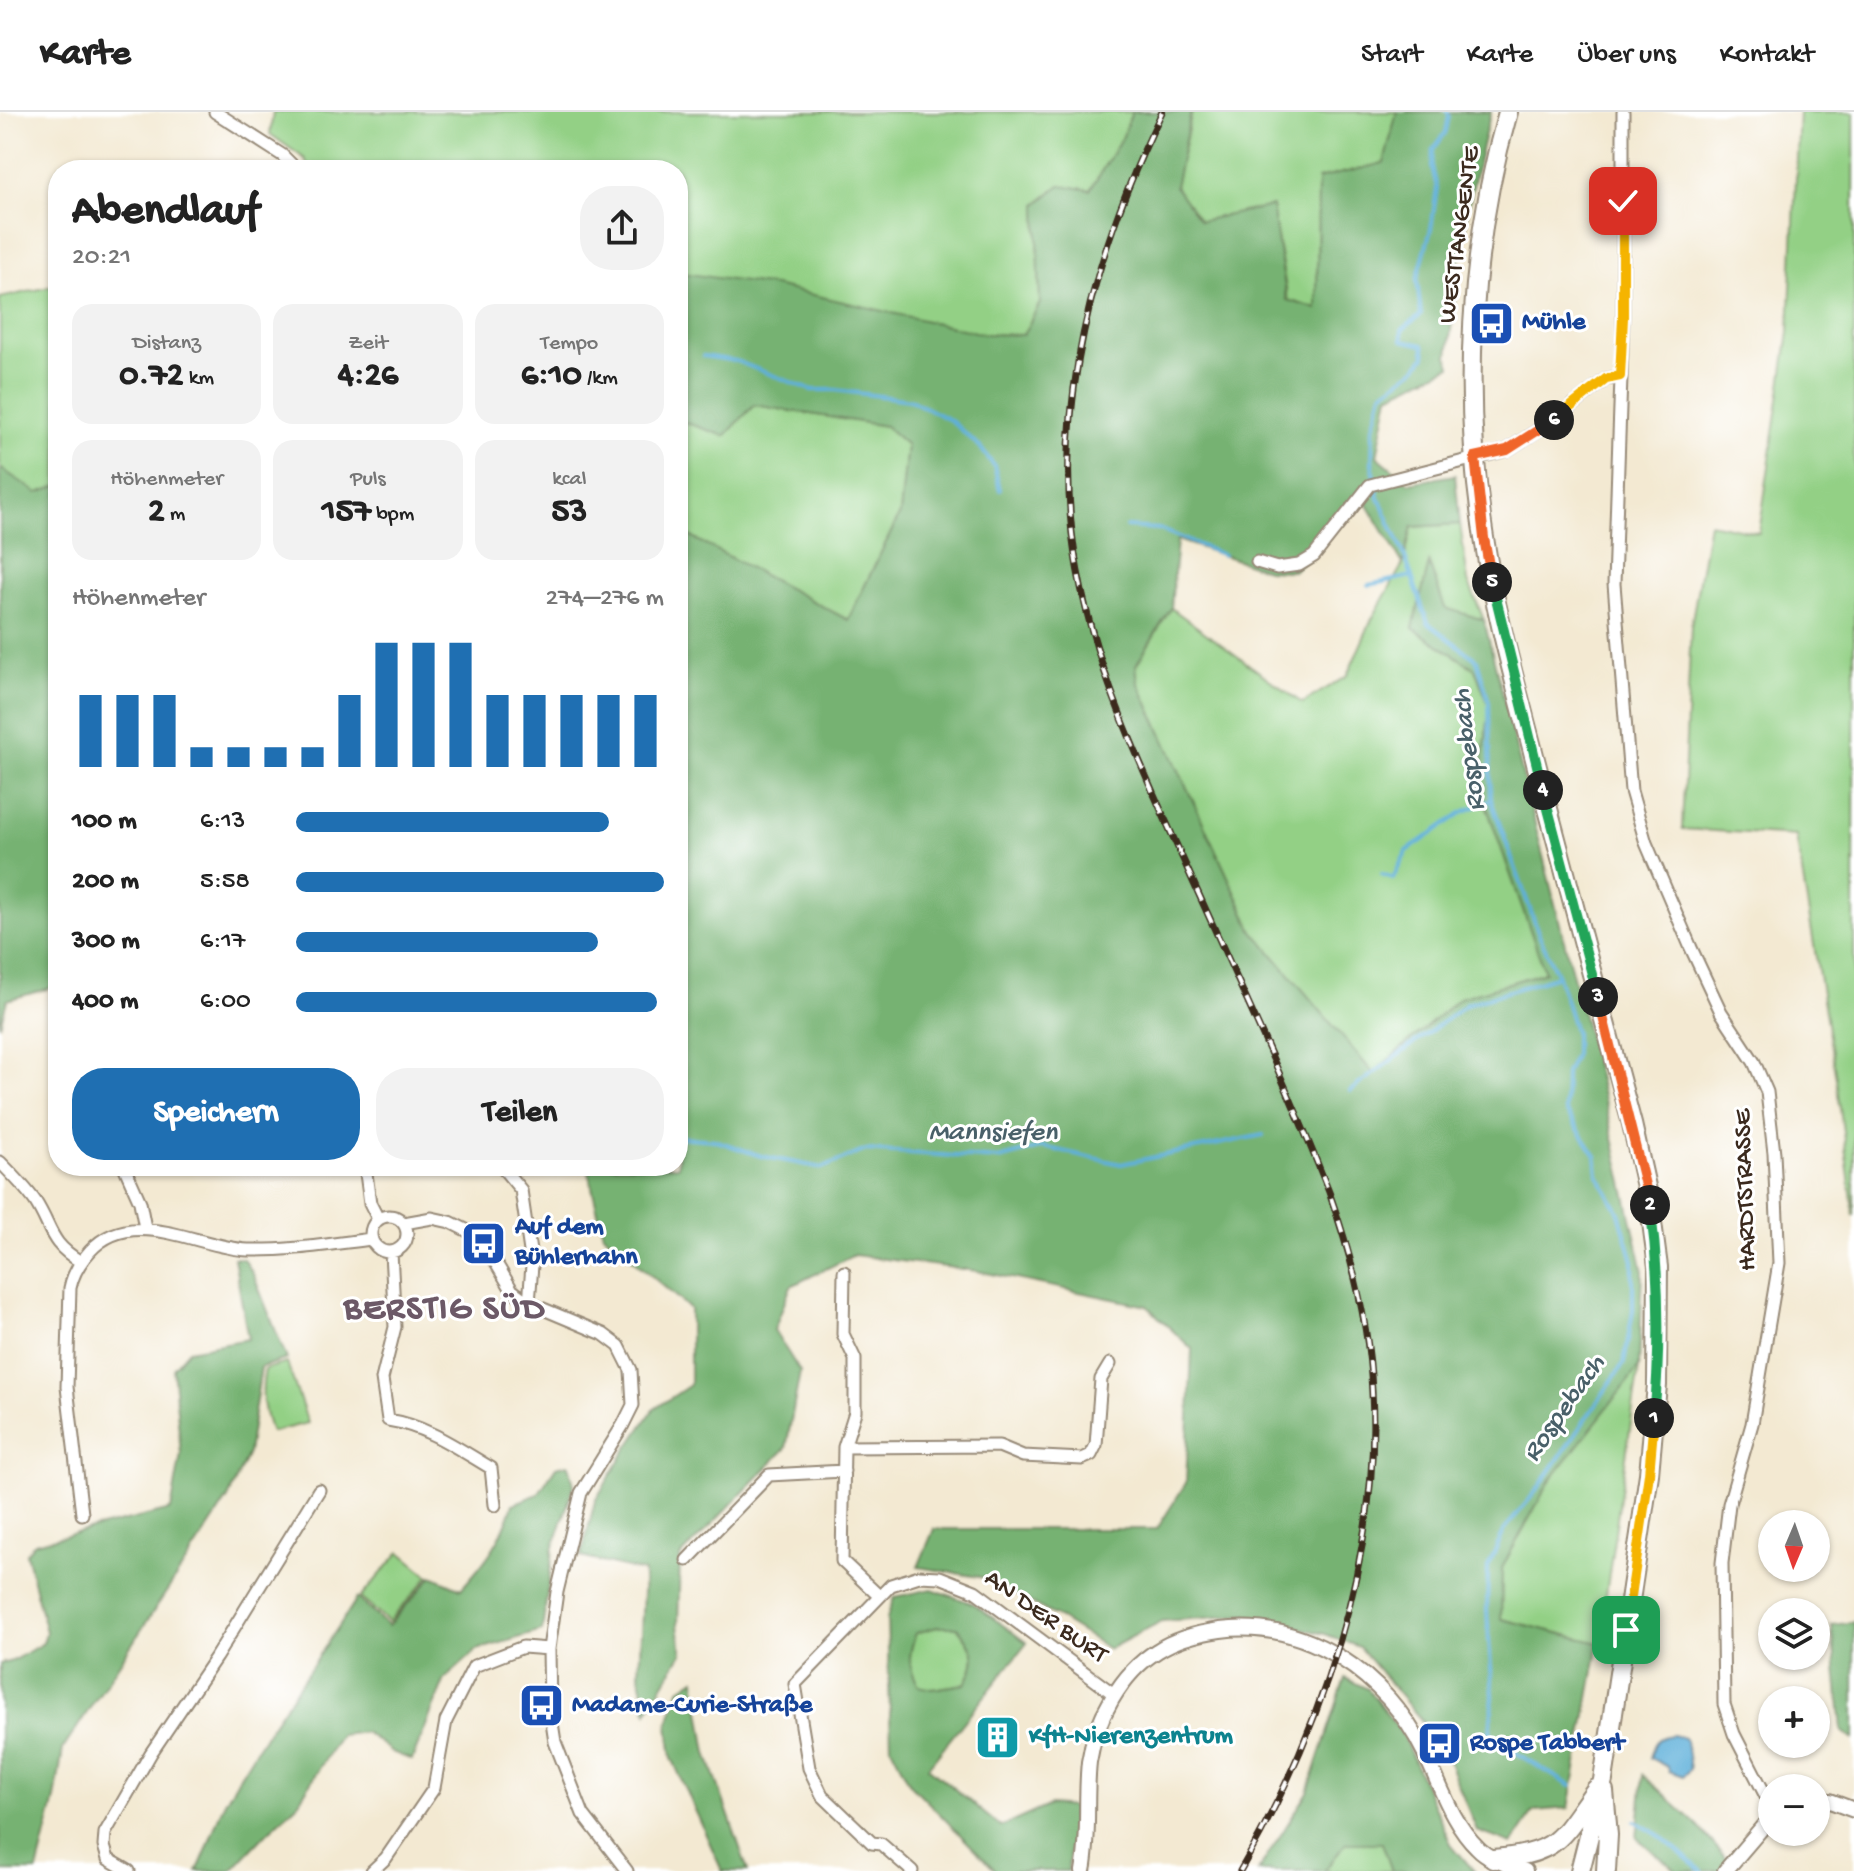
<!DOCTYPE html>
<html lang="de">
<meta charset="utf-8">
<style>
body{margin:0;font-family:"Gochi Hand",sans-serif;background:#f2f2f2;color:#222;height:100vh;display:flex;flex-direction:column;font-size:30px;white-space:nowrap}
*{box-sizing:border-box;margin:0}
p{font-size:26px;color:#767676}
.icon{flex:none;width:44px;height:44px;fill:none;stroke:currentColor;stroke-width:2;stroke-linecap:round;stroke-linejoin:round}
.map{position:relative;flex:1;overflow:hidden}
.drawer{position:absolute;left:48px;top:48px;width:640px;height:1016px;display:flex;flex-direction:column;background:#fff;border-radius:32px;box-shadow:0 2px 6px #0004}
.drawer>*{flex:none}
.needle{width:52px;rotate:182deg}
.fabs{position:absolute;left:1758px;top:1398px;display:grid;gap:16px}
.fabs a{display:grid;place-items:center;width:72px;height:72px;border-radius:50%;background:#fff;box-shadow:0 2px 6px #0004;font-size:40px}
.pin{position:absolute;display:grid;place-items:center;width:68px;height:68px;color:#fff;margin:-34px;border-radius:16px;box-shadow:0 4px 12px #0006}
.km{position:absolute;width:40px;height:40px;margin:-20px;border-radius:50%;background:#222;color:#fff;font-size:22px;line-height:40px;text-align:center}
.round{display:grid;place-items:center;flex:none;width:84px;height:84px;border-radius:32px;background:#f2f2f2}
.headline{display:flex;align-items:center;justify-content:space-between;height:136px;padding:0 24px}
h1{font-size:44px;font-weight:700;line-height:60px}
.metrics{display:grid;grid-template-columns:repeat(3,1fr);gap:12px;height:136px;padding:8px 24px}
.metrics div{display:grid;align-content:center;border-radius:20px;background:#f2f2f2;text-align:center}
.metrics b{font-size:34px;font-weight:700}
.metrics small{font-size:22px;font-weight:400}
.metrics p{font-size:22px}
.chart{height:224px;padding:16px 24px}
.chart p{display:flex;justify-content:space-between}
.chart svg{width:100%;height:144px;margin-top:8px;stroke:#1f6fb2;stroke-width:6}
.primary-button{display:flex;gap:16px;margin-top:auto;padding:16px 24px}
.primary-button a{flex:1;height:92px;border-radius:32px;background:#1f6fb2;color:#fff;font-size:32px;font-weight:700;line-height:92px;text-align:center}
.primary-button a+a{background:#f2f2f2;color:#222}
ul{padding:0 24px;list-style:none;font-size:26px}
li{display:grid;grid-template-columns:128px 96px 1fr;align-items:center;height:60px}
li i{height:20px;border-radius:10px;background:#1f6fb2}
header{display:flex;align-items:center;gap:48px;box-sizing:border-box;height:112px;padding:0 40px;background:#fff;border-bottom:2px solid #e0e0e0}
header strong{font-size:38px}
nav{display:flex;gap:44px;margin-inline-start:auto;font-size:28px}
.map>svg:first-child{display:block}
.green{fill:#93d085;stroke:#677d52;stroke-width:2}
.forest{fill:#76b272;stroke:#586e48;stroke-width:2;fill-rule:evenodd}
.water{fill:#5fb0da;stroke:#4d6d7c;stroke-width:2}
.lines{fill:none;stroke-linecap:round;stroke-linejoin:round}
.stream{stroke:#5fb0da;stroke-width:4}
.minor-casing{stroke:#978a78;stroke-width:15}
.tertiary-casing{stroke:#978a78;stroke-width:18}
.primary-casing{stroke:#978a78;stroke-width:22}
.minor{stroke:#fff;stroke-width:11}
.tertiary{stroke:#fff;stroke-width:14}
.primary{stroke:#fff;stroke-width:18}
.rail-casing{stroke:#3b2a1e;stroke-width:7}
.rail{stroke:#fff;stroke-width:4;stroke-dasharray:12;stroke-linecap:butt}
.split-1-casing{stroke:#fff;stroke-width:16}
.split-2-casing{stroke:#fff;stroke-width:16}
.split-3-casing{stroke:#fff;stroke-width:16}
.split-4-casing{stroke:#fff;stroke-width:16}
.split-5-casing{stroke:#fff;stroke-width:16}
.split-6-casing{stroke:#fff;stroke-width:16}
.split-7-casing{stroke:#fff;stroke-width:16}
.split-1{stroke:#f5b400;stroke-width:10}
.split-2{stroke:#22a559;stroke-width:10}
.split-3{stroke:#f0652b;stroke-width:10}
.split-4{stroke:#22a559;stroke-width:10}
.split-5{stroke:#22a559;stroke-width:10}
.split-6{stroke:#f0652b;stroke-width:10}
.split-7{stroke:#f5b400;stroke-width:10}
.labels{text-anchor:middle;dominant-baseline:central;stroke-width:6;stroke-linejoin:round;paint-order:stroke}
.street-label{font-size:26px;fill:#3b2a1e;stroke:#fff}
.transit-label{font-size:26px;font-weight:bold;fill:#164399;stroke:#fff;text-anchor:start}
.culture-label{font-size:26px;font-weight:bold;fill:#0d838f;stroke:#fff;text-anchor:start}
.water-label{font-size:28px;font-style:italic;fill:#496069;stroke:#fff}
.district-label{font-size:34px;font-weight:bold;letter-spacing:2px;fill:#6c5967;stroke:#fff}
</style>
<header>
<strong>Karte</strong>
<nav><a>Start</a><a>Karte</a><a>Über uns</a><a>Kontakt</a></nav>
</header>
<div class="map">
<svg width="1854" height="1759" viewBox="0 0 1854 1759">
<rect width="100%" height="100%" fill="#fff"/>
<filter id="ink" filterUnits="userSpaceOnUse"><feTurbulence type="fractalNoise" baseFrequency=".0125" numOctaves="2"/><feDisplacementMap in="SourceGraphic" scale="16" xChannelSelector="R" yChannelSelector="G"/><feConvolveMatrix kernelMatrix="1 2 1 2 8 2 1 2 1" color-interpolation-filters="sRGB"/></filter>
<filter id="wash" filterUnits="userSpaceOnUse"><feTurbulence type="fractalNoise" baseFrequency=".006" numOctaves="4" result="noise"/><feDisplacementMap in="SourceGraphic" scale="32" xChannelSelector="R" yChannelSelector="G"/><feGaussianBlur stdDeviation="1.8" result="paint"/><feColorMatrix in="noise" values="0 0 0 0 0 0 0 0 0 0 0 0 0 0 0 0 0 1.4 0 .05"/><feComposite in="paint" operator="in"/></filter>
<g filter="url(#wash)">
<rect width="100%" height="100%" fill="#f3e9d2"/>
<path class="green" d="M 273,0 L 1132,0 L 1123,24 L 1090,78 L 1060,73 L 1037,92 L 1040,191 L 1023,223 L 984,222 L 682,161 L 678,166 L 678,58 L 310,58 L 305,47 L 270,22 Z
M 1192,0 L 1397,0 L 1384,51 L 1318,67 L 1317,197 L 1288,188 L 1272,95 L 1200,109 L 1175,74 Z
M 1799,0 L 1854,0 L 1854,1104 L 1836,966 L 1796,724 L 1682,717 L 1691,514 L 1709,411 L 1759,421 L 1789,220 Z
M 58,173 L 58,374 L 38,382 L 0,356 L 0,186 Z
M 754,293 L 886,314 L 907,333 L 900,402 L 848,508 L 678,418 L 678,308 L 725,323 Z
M 1460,412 L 1468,469 L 1484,508 L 1445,496 L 1429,453 L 1413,516 L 1475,557 L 1490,596 L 1479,673 L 1545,860 L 1460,886 L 1373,962 L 1253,819 L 1138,570 L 1136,553 L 1171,496 L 1302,591 L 1347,564 L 1372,507 L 1403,452 L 1412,415 Z
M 287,1251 L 308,1311 L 271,1320 C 263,1299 260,1280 265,1257 Z
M 1639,1255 L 1599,1531 L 1501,1507 L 1502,1456 L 1549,1370 Z
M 400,1440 L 429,1464 L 389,1510 L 360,1486 Z
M 937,1515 L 957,1515 C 975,1536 979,1547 965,1572 L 932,1577 L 919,1575 C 907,1552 908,1543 916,1521 Z
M 1346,1731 L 1383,1731 L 1392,1759 L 1324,1759 Z"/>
<path class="forest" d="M 1132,0 L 1191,0 L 1175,74 L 1200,109 L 1272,94 L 1287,188 L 1317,197 L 1318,67 L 1384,51 L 1397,0 L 1491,0 C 1468,80 1457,162 1448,244 L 1451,254 L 1389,283 L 1377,344 L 1409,371 L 1455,363 L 1460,412 L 1412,415 L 1403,452 L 1365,388 L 1293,459 L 1267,458 L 1177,428 L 1171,496 L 1136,553 L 1138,570 L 1253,819 L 1373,961 L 1460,886 L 1545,860 L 1479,673 L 1490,596 L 1475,557 L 1413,516 L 1429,451 L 1445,496 L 1484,508 L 1608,1004 L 1643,1159 L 1639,1255 L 1549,1370 L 1502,1456 L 1501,1507 L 1599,1531 L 1569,1696 L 1534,1699 L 1512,1732 L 1477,1719 L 1441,1631 L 1359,1535 L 1325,1522 L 1247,1503 L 1162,1509 L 1109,1537 L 1054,1503 L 985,1466 L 918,1455 L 934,1417 L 1157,1417 L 1186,1371 L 1192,1237 L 1147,1194 L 977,1159 L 854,1143 L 791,1174 L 774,1218 L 800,1260 L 786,1336 L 680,1445 L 678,1513 L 682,1541 L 647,1600 L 639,1561 L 644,1460 L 581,1445 L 595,1389 L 625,1340 L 653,1298 L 690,1273 L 690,1197 L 603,1122 L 587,1054 L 678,1054 L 678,418 L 848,508 L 900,402 L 907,333 L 885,314 L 754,293 L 725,324 L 678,308 L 678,166 L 682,161 L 774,174 L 984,222 L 1023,223 L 1040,191 L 1037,92 L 1060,73 L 1090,78 L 1123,24 Z
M 0,356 L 38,381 L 58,374 L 58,874 L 7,888 L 0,914 Z
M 234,1146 L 244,1147 L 253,1162 L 287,1247 L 261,1255 L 248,1341 L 228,1386 L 63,1637 L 55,1687 L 37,1759 L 0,1759 L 0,1552 L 12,1549 L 43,1531 L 46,1520 L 26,1441 L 35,1431 L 171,1398 L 181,1342 L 173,1256 L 189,1238 L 248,1227 Z
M 569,1352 L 574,1373 L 553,1438 L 542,1519 L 477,1538 L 445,1567 L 412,1648 L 392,1640 L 365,1620 L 340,1623 L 296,1694 L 267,1721 L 231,1759 L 197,1759 C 209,1737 214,1712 225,1690 C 264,1619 314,1555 357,1486 L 388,1514 L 432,1464 L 461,1477 C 486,1449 502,1429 513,1392 L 538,1382 L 556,1355 Z
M 932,1477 L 974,1492 L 1027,1531 L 928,1655 L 1001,1715 L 1050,1693 L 1073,1695 L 1068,1759 L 996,1759 L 910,1672 L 891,1635 L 887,1506 L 894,1485 ZM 937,1515 L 957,1515 C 975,1536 980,1547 965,1572 L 932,1577 L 919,1574 C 907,1553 908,1543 916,1521 Z
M 1854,1510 L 1854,1628 L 1842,1619 L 1832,1513 Z
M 1345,1566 L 1368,1577 L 1402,1622 L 1451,1732 L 1474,1759 L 1392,1759 L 1382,1731 L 1346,1731 L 1324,1759 L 1258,1759 L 1308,1680 Z
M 695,1567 L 707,1641 L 748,1759 L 722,1759 L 672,1646 L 668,1613 L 679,1578 Z
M 1643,1663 L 1698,1714 L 1737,1759 L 1677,1759 L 1637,1726 Z"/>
<path class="water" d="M 1672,1623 L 1684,1626 L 1686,1629 L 1690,1657 L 1683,1664 L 1669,1659 L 1668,1655 L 1650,1646 C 1654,1631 1656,1625 1672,1623 Z"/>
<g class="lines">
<path class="stream" d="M 1447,0 L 1449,3 L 1446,20 L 1433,38 L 1432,55 L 1437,76 L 1431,117 L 1417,168 L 1421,203 L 1402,218 L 1402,228 L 1423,233 L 1425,244 L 1416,256 L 1382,281 L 1373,315 L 1372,352 L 1379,386 L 1404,442 L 1428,511 L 1477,548 L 1489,590 L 1491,688 L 1540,825 L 1558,864 L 1575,919 L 1575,942 L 1566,961 L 1565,998 L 1596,1044 L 1598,1063 L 1619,1101 L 1633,1149 L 1633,1198 L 1624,1251 L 1537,1378 L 1505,1417 L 1488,1455 L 1487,1499 L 1493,1584 L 1490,1620 L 1521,1644 L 1571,1674
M 703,244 L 736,249 L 811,278 L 835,278 L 910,288 L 950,308 L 980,335 L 994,354 L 1000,378
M 1126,415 L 1159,417 L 1223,443
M 1369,473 L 1412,464
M 1382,762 L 1393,766 L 1407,739 L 1463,700 L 1491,688
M 1350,979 L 1467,892 L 1558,864
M 678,1025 L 714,1028 L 761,1044 L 822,1056 L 866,1038 L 999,1047 L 1043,1035 L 1121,1052 L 1263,1023
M 1635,1709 L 1660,1724 L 1702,1759"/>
</g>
</g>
<g filter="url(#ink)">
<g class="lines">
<defs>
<path id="minor" d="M 215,0 L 282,43 L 297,58
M 1623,0 L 1623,206 L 1614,472 L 1631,679 L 1646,731 L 1691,836 L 1721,900 L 1754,950 L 1767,980 L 1774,1041 L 1779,1151 L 1752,1312 L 1729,1392 L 1722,1451 L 1724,1592 L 1734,1622 L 1772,1696
M 1257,450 L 1277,456 L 1299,453 L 1314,444 L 1370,373 L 1507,338 L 1557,306 L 1606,267 L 1620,264
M 0,1050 C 12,1062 25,1075 35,1089 C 53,1117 48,1130 81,1150
M 124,1054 L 140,1090 L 145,1116
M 365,1054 L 370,1091 L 378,1107
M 501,1054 L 521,1078 L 532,1153 L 529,1191
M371 1122a18 18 0 1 1 36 0a18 18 0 1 1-36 0Z
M 404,1111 L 432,1106 L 450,1110 L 466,1118 L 484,1131 L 512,1178 L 529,1191 L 603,1222 L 619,1234 L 631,1258 L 633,1293 L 623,1313 L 581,1381 L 557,1480 L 549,1537 L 550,1598 L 555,1630 L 583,1702 L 627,1759
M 391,1140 L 395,1215 L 382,1267 L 388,1308 C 427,1314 457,1336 491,1356 L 495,1393
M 844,1160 L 843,1222 L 855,1247 L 855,1300 L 844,1335 L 842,1449 L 879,1484
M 844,1335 L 999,1334 L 1023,1344 L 1082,1347 L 1091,1343 L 1096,1333 L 1101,1267 L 1110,1252
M 82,1402 L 67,1275 L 70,1176 C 73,1161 80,1150 90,1139 C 132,1092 198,1136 248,1138 C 289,1139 331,1132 371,1127
M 687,1448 L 769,1363 L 844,1359
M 129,1759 L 108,1747 L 104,1734 L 105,1721 L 151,1641 L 216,1545 L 319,1378
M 372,1759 L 386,1746 L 434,1676 L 446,1609 L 474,1554 L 523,1535 L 549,1537
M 912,1759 L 881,1732 L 872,1731 L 822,1683 L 809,1656 L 795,1572 L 891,1473 L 919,1464 L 940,1465 L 975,1479 L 1115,1583"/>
<path id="tertiary" d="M 1816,1688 L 1830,1689 L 1854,1698
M 1083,1759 C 1090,1723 1085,1686 1089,1650 C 1095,1609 1121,1561 1157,1539 C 1175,1527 1199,1521 1220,1518 C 1307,1507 1387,1563 1424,1640 C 1440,1671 1451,1710 1477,1735 C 1489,1748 1509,1753 1525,1759
M 1725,1759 L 1772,1704"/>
<path id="primary" d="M 1508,0 C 1469,136 1462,286 1484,426 C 1496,507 1520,587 1540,667 C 1570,782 1601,897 1632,1012 L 1649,1088 L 1658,1155 L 1657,1273 L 1649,1362 L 1603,1668 L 1580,1759
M 1604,1679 L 1608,1723 L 1606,1759
M 1493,1747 C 1559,1742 1560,1726 1596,1677"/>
</defs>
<use href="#minor" class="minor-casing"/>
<use href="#tertiary" class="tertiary-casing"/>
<use href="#primary" class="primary-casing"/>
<use href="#minor" class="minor"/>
<use href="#tertiary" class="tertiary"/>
<use href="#primary" class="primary"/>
<defs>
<path id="rail" d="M 1162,0 C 1098,131 1056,275 1072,421 C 1085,533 1132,634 1178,736 C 1229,850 1283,964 1329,1080 C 1352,1145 1369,1211 1372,1280 C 1381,1443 1321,1620 1240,1759"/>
</defs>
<use href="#rail" class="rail-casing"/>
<use href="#rail" class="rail"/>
</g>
</g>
<g class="lines" filter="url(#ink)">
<defs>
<path id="split-1" d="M 1626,1518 L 1649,1362 L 1654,1306"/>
<path id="split-2" d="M 1650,1093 C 1660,1165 1661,1233 1654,1306"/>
<path id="split-3" d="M 1598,885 L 1650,1093"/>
<path id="split-4" d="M 1543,678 L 1598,885"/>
<path id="split-5" d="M 1492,470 L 1543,678"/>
<path id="split-6" d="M 1492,470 L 1484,426 L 1475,345 L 1507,338 L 1554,308"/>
<path id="split-7" d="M 1554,308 L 1606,267 L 1620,264 L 1623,206 L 1623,89"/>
</defs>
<use href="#split-1" class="split-1-casing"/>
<use href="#split-2" class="split-2-casing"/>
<use href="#split-3" class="split-3-casing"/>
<use href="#split-4" class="split-4-casing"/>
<use href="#split-5" class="split-5-casing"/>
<use href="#split-6" class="split-6-casing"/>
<use href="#split-7" class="split-7-casing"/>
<use href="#split-1" class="split-1"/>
<use href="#split-2" class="split-2"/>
<use href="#split-3" class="split-3"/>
<use href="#split-4" class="split-4"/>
<use href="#split-5" class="split-5"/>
<use href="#split-6" class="split-6"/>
<use href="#split-7" class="split-7"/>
</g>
<defs>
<symbol id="bus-square" viewBox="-11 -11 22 22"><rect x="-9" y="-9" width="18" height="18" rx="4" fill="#1a4fb4" stroke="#fff"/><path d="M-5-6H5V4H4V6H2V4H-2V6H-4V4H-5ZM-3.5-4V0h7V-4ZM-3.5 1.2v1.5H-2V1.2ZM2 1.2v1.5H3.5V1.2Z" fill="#fff"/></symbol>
<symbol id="building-square" viewBox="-11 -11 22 22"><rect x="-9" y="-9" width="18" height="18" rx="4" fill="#0f9aa8" stroke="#fff"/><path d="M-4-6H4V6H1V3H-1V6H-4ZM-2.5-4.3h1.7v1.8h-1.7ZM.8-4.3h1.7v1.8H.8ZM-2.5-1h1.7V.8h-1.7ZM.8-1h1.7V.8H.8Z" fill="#fff"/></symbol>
</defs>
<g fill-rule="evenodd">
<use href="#bus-square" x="1466" y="186" width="51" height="51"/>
<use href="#bus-square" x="458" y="1106" width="51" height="51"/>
<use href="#bus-square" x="516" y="1568" width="51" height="51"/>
<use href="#building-square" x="972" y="1600" width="51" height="51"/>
<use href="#bus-square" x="1414" y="1606" width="51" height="51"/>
</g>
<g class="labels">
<g class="street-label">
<text transform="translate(1461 123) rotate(-82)">WESTTANGENTE</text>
<text transform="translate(1747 1078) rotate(-92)">HARDTSTRASSE</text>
<text transform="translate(1045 1506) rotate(35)">AN DER BURT</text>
</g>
<g class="transit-label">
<text x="1522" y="211">Mühle</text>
<text x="515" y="1116">Auf dem<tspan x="515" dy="30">Bühlerhahn</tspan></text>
<text x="572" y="1594">Madame-Curie-Straße</text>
<text x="1470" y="1632">Rospe Tabbert</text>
</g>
<g class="culture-label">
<text x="1029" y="1625">KfH-Nierenzentrum</text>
</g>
<g class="water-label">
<text transform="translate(1470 638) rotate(-97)">Rospebach</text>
<text x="993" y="1021">Mannsiefen</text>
<text transform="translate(1565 1297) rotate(-55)">Rospebach</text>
</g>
<g class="district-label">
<text x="445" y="1199">BERSTIG SÜD</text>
</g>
</g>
</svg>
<div class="fabs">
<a><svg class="needle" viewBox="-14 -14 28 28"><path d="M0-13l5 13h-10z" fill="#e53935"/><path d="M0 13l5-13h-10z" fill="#767676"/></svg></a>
<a><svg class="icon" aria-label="layers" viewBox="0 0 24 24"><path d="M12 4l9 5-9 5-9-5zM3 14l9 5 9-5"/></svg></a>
<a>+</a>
<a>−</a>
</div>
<div class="pin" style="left:1626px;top:1518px;background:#1e9e55"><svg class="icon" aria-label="arrive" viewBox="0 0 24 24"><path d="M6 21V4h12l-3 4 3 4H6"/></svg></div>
<div class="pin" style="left:1623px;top:89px;background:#d93025"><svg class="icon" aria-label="check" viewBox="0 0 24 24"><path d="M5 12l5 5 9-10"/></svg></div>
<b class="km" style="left:1654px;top:1306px">1</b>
<b class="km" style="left:1650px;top:1093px">2</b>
<b class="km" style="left:1598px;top:885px">3</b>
<b class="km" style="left:1543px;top:678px">4</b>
<b class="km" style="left:1492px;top:470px">5</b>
<b class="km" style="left:1554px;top:308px">6</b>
<section class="drawer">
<div class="headline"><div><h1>Abendlauf</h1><p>20:21</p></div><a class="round"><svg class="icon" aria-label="share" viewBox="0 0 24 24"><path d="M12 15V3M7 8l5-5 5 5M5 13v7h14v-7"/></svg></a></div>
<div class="metrics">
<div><p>Distanz</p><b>0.72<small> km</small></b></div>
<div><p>Zeit</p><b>4:26</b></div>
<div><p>Tempo</p><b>6:10<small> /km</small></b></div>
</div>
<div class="metrics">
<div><p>Höhenmeter</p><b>2<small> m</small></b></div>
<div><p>Puls</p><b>157<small> bpm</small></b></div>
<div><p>kcal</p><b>53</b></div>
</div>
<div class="chart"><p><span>Höhenmeter</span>274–276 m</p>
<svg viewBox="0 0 160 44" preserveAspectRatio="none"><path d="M5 44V22M15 44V22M25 44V22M35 44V38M45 44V38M55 44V38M65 44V38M75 44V22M85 44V6M95 44V6M105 44V6M115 44V22M125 44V22M135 44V22M145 44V22M155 44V22"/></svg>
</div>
<ul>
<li><b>100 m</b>6:13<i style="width:85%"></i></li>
<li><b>200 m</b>5:58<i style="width:100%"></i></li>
<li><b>300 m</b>6:17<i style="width:82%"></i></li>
<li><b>400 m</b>6:00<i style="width:98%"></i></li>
</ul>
<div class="primary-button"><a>Speichern</a><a>Teilen</a></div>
</section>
</div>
